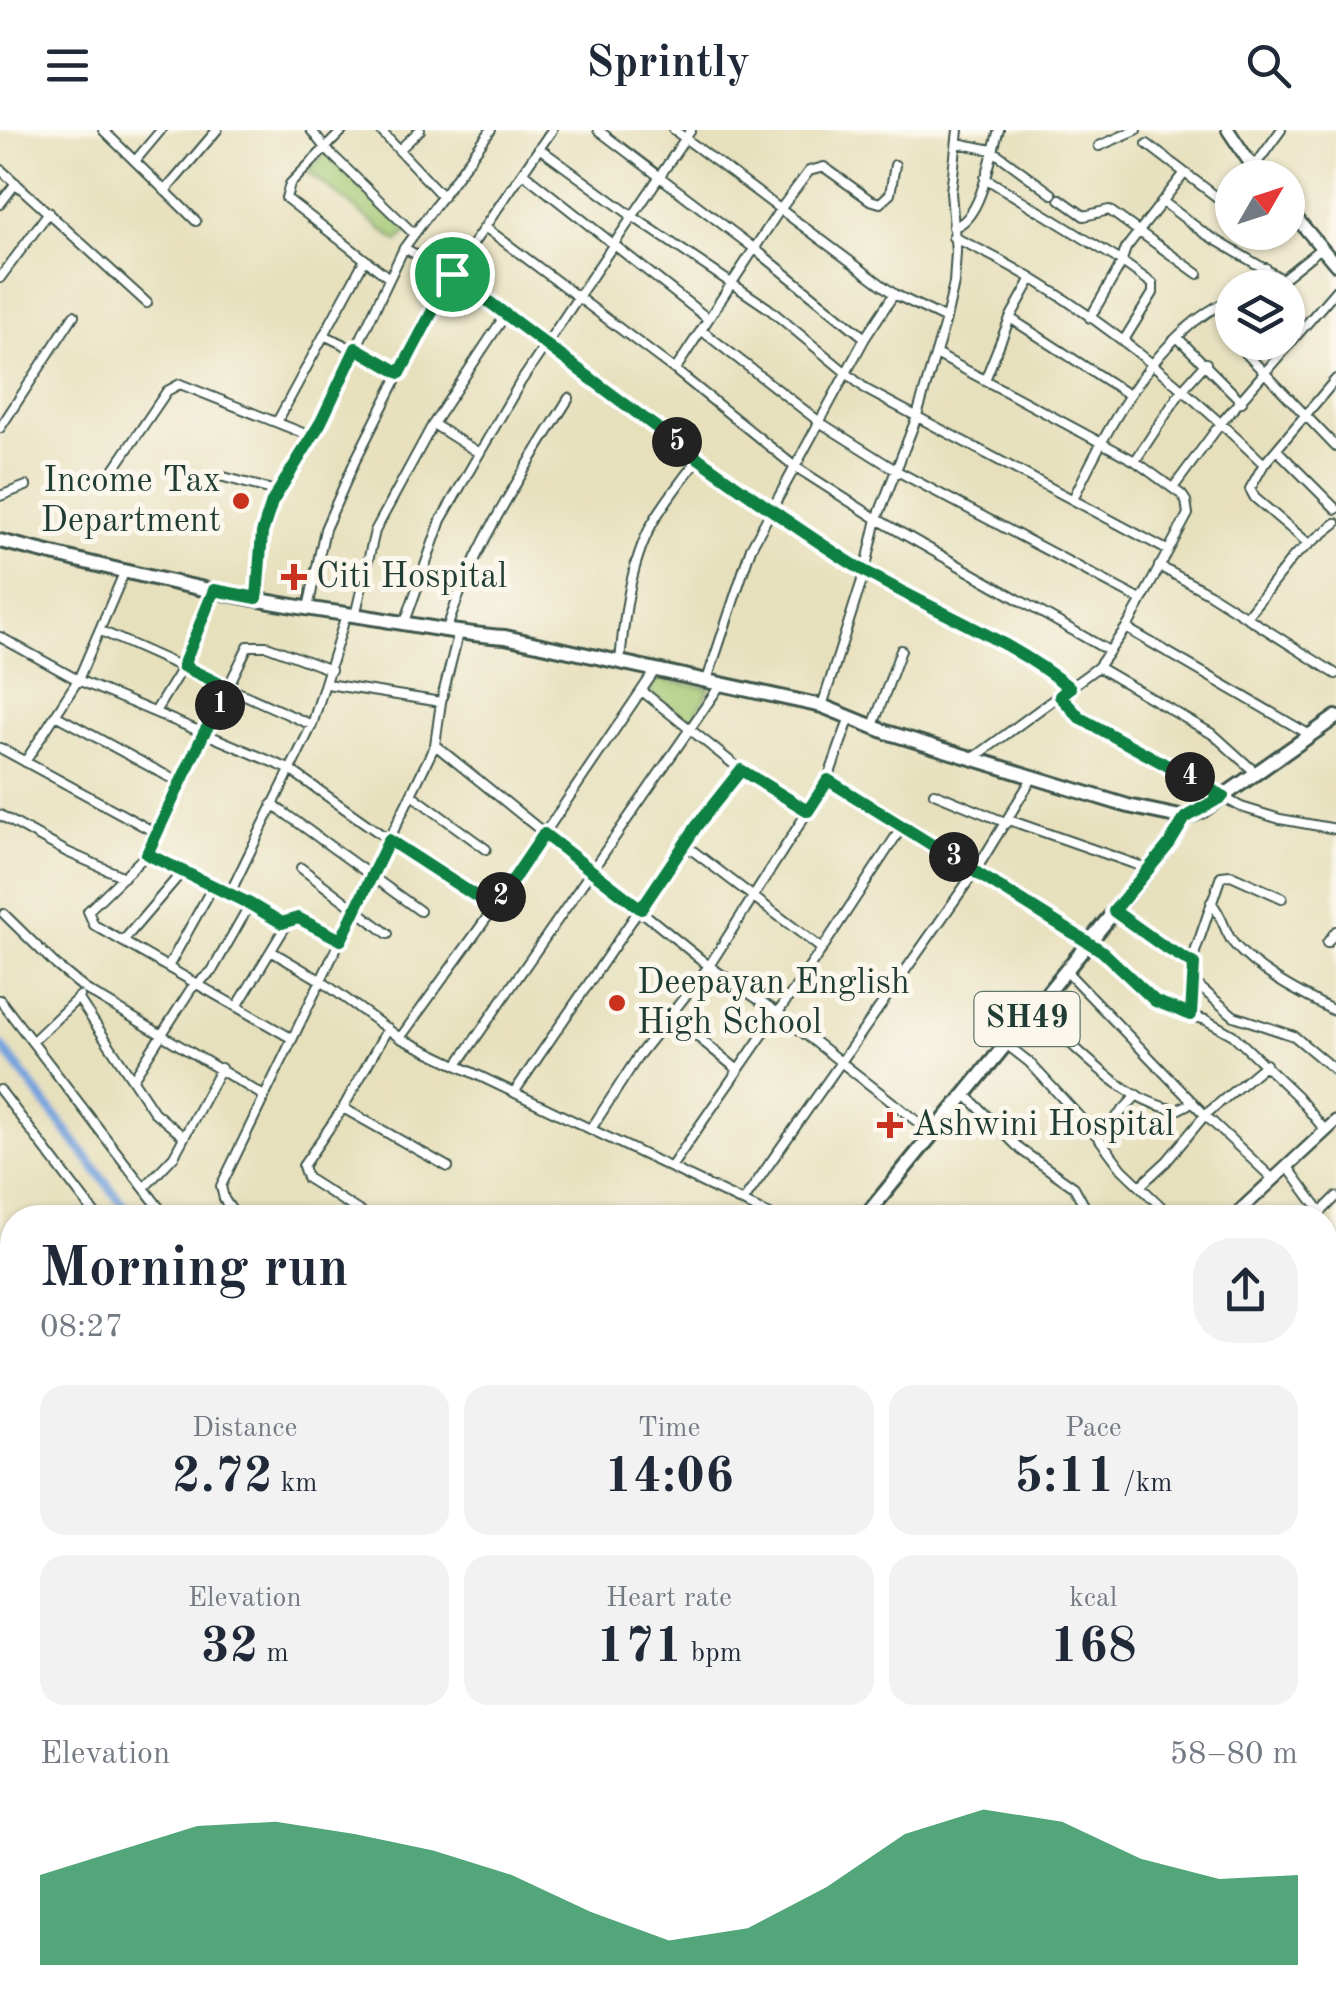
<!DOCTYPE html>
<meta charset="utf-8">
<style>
body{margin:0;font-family:"Old Standard TT",serif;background:#f2f2f3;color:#1f2937;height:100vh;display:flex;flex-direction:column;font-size:38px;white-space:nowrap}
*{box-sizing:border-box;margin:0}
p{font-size:32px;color:#747a83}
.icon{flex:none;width:55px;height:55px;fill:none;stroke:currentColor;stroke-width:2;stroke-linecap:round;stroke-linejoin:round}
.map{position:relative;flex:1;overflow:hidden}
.drawer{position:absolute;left:0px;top:1075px;width:1338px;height:812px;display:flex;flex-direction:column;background:#fff;border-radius:40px 40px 0 0;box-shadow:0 2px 8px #0004}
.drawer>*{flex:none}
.needle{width:65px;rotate:51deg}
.buttons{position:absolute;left:1215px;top:30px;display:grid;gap:20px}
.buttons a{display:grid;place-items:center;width:90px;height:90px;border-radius:50%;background:#fff;box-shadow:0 2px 8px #0004;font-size:50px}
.pin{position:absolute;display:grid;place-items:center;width:85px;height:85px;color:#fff;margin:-42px;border:5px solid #fff;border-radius:50%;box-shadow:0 2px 10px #0007}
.km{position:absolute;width:50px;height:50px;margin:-25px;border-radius:50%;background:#222;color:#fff;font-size:28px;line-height:50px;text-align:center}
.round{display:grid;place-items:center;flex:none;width:105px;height:105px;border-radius:40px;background:#f2f2f3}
.head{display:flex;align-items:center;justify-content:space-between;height:170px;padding:0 40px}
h1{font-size:55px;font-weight:700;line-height:75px}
.metrics{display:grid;grid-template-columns:repeat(3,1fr);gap:15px;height:170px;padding:10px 40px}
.metrics div{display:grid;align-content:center;border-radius:25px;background:#f2f2f3;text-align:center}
.metrics b{font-size:50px;font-weight:700}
.metrics small{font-size:28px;font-weight:400}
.metrics p{font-size:28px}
.chart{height:280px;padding:20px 40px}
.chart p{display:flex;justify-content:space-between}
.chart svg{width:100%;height:180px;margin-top:10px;fill:#0b8043;opacity:.7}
header{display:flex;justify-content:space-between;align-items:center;height:130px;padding:0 40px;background:#fff;font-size:45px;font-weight:700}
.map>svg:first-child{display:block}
.green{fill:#a2c772;stroke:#608253;stroke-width:2.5}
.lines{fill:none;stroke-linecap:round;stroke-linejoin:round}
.canal{stroke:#74a2dd;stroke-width:9}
.street-casing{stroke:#3d5549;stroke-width:12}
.secondary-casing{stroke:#3d5549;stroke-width:16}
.primary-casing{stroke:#3d5549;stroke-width:18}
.street{stroke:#fff;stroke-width:8}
.secondary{stroke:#fff;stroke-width:11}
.primary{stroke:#fff;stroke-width:12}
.route-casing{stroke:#fff;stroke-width:20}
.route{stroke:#0b8043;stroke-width:12}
.poi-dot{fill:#c8321e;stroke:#fbf7ec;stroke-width:4}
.labels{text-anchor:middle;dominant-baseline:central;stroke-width:10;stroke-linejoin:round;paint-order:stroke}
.shield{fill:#fbf7ec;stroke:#61756b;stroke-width:2.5}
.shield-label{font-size:32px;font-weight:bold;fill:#1f3d34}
.poi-label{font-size:35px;fill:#1f3d34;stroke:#fbf7ec;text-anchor:start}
</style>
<header><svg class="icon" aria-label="menu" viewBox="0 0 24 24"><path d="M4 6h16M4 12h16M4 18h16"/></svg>Sprintly<svg class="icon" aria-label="search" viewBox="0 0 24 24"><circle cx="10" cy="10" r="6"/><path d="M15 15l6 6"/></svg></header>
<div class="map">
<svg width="1336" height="1886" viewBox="0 0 1336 1886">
<rect width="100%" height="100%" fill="#fbf7ec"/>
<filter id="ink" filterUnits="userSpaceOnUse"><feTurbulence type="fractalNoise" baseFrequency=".01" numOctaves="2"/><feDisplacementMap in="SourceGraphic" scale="20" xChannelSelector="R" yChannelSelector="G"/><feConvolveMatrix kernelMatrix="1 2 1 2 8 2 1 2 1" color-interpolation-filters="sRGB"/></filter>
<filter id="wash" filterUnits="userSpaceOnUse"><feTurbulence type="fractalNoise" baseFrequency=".0048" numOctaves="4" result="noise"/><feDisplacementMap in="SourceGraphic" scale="40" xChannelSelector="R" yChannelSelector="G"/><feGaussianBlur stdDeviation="2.25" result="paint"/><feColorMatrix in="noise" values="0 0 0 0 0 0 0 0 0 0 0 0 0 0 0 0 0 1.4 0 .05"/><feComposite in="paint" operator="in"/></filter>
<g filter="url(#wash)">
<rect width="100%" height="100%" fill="#e7e0bd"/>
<path class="green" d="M 326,22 L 408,100 L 398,112 L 307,41 Z
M 656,549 L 710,558 L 691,595 L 649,562 Z"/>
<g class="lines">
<path class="canal" d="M 0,914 L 133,1088
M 906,1875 L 920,1886"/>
</g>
</g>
<g filter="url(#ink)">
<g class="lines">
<defs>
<path id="street" d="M 103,0 L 196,91
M 311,0 L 325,18 L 414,104
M 343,0 L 290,54 L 286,68 L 389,148
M 380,0 L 443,67
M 598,0 L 755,119 L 865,208 L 894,164
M 674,0 L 894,164 L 946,189
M 957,13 L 992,20 L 1052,64
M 1147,14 L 1222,71 L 1232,66
M 1099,16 L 1136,0
M 539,18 L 632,86 L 768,178 L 867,260 L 1167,420
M 399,20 L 420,0
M 135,31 L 161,0
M 0,39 L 147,173
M 523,43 L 707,188
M 985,48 L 1121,131 L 1153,154 L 1153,163 L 1124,210
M 1246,48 L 1281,0
M 165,61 L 217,0
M 1060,69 L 1084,86 L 1109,80 L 1198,144
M 1162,71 L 1204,103 L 1280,148
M 0,74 L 16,53
M 953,97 C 982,91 990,25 999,0
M 486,98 L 675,240 L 794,336 L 877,389 L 1109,521
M 953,107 C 1071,160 1171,245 1264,334
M 404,118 L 452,144 L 644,285 L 698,329 L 847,431 L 947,482 L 1053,544 L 1070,558
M 0,148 L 49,82
M 1249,158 L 1266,138
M 1271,158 L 1321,118
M 1010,188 L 1129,265
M 1090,188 L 1120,136 L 1126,118 L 1184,44
M 701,200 L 821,293 L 897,341 L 1141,470
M 324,205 L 401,243
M 1177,207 L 1242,272
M 1235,212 L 1336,317
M 936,224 L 1135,331 L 1182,365 L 1186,371 L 1188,384 L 1130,492 L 1098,537 L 975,627
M 675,240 L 779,81 L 809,41 L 824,37 L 870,70 L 880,73 L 890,64 L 895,35
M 985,250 L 1010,188 L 1031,150
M 277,292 L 364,131
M 433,294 L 479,323
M 0,298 L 74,185
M 1277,320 L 1336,379
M 1135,331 L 1182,260 L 1206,233
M 114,339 L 167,261 L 180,254 L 313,307
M 220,346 L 276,361
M 1173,358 L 1221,293 L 1336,160
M 0,366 L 26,356
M 1073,369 C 1107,298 1157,201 1232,169
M 1309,414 L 1255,368 L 1250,359 L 1264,334 L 1336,249
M 1159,436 L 1210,464 L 1336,544
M 420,444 L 460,459
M 257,469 L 262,403 L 276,361 L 321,292 L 404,118 L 491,0
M 308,478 L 325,399 L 355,331 L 427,189 L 452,144 L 552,0
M 355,486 L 375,401 L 433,294 L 506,184
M 1246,487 L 1294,426 L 1336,393
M 404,495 L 441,390 L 520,253 L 691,0
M 1126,498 L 1310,605
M 101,501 L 312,595
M 446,502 C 472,418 523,342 569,268
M 0,507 L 78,550 L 289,639 L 389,710 L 494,778
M 620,532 C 624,487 630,434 652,394 C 665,371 682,350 698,329
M 1098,537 L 1214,605 L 1256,643
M 707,550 L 751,418 L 865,208
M 327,554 L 441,572
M 642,561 L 741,640
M 1059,566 L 1079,588 L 1241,677 L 1280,689 L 1336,699
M 822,576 L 865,441 L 877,389 L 916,289 L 946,189 L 954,153 L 956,122 L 951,62 L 958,0
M 155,582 L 183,536 L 214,460
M 57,586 L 180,653
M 873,596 L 901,520
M 435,615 L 709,836 L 778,883 L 933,1004
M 0,618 L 158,704
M 25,632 L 78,550 L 124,443
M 828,649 L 1102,821 L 1155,871 L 1175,881 L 1206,890 L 1233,905 L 1297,966 L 1324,999
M 934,663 L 1007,693
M 412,665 L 486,719
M 272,674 L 420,781
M 0,685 L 67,722 L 124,747
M 1009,690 L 1149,739
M 684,714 L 822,819
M 301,738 L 388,804
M 229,765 L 312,595 L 346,485
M 1211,772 C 1224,788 1224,802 1234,814 C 1259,843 1302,864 1336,882
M 250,774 L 282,793 L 298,788 L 341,810
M 1114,781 L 1163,817 L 1194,834
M 4,784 L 57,836 L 85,859 L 264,966
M 123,811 L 182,742
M 1327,813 L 1336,801
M 271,821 L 320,850 L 400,908 L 776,1088
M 168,837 L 212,758
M 1066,841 L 1205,985 L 1273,1049
M 1195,853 L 1234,886 L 1294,906 L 1336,941
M 78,868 L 154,982 L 184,1007
M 0,870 L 167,1088
M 238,875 L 287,794
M 1034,880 C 1075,915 1121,971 1177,980 L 1193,972
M 671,885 L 738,940
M 1191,885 L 1195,822 L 1221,746 L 1231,745 L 1282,768
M 291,908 L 94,795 L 88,781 L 147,724 L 248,516 L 267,516 L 331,540
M 400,908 L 494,778 L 656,539
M 32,912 L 80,866
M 1006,914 L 1029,932 L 1098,1007 L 1122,1039 L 1173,1088
M 457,935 L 721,554
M 133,949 L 191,859 L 212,841 L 250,774 L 147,724
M 0,960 L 98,1088
M 515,961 L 698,694 L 741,640 L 808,681
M 965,964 L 1021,1020 L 1074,1057 L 1091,1088
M 343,978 L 448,1037
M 591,999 L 639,925 L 709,836 L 808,681 L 828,649 L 850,587
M 1098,1007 L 1137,965
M 1287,1036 L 1321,1082
M 671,1037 L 822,819 L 902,697
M 1141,1055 L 1167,1031 L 1205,985 L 1266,934
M 144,1058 L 174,1026 L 221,938
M 744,1070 L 976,740 L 1033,647
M 237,1088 L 224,1069 L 221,1056 L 435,615 L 441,572 L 458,505
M 370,1088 L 307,1048 L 303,1036 L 343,978 L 388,898
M 1315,1088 L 1336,1067
M 0,1174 L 12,1158
M 0,1192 L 12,1202
M 1325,1257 L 1336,1245
M 1325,1263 L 1336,1272
M 1325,1301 L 1336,1311
M 1325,1346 L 1336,1356
M 1325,1423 L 1336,1428
M 1331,1491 L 1336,1478
M 1325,1548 L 1336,1553
M 1325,1593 L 1336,1598
M 1325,1665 L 1336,1631
M 5,1803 L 12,1792
M 1325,1820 L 1336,1828
M 1325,1871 L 1336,1861
M 857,1875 L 867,1886
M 957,1875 L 970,1886
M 1083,1875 L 1082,1879 L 1088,1886
M 1196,1875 L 1208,1886
M 1291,1875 L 1304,1886
M 992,1886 L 1001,1875
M 1114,1886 L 1123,1875
M 1155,1886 L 1165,1875
M 1235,1886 L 1245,1875
M 1312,1886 L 1321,1875"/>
<path id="secondary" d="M 1228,0 L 1260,48
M 1288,78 L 1336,135
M 1232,1088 L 1336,991
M 1325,1215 L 1336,1222"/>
<path id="primary" d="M 0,411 C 116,440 234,469 353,485 C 404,492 453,504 505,507 L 822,576 L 886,602 L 1033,647 L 1128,676 L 1185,688
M 864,1088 L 1170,713 L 1185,688 L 1202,681 L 1336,587
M 0,1314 L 12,1315"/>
</defs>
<use href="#street" class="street-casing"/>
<use href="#secondary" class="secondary-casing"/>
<use href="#primary" class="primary-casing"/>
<use href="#street" class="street"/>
<use href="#secondary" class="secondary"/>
<use href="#primary" class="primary"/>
</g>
</g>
<g class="lines" filter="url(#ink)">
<defs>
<path id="route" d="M 452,144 C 582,241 710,342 846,430 C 918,476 1004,504 1070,558 L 1060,566 L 1080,588 L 1223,666 L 1185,688 L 1170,713 L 1114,781 L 1163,816 L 1194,834 L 1191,885 L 1155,871 L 1102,821 L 828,650 L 808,681 L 741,640 L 698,694 L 641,779 L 544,704 L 494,778 L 389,710 L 341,810 L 298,788 L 282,793 L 250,774 L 147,724 L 204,603 L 230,559 L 183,536 L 214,460 L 257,468 L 262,403 L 272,372 L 321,292 L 356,218 L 400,243 Z"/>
</defs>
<use href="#route" class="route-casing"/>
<use href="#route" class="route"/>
</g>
<g class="poi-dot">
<circle cx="241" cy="371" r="10"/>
<path d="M289 432h10v10h10v10h-10v10h-10v-10h-10v-10h10z"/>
<circle cx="617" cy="873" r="10"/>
<path d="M885 980h10v10h10v10h-10v10h-10v-10h-10v-10h10z"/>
</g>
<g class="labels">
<rect class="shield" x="974.5" y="862" width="105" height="54" rx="8"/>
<g class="shield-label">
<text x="1027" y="889">SH49</text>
</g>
<g class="poi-label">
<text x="221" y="351" text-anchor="end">Income Tax<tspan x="221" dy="40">Department</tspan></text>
<text x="316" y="447">Citi Hospital</text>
<text x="637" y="853">Deepayan English<tspan x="637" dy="40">High School</tspan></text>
<text x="912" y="995">Ashwini Hospital</text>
</g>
</g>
</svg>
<div class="buttons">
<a><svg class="needle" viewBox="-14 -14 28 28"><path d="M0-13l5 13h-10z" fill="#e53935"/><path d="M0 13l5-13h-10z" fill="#747a83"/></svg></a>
<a><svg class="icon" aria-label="layers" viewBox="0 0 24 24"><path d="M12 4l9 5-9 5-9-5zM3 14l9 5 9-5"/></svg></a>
</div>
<div class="pin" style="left:452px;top:144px;background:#1e9e55"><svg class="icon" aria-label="arrive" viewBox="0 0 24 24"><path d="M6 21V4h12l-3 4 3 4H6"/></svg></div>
<b class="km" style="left:220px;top:575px">1</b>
<b class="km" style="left:501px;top:767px">2</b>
<b class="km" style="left:954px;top:727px">3</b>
<b class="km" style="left:1190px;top:647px">4</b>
<b class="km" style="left:677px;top:312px">5</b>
<section class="drawer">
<div class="head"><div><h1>Morning run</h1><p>08:27</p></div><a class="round"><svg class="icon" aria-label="share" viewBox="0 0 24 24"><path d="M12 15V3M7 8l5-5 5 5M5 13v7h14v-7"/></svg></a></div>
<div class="metrics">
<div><p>Distance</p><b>2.72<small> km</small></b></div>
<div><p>Time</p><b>14:06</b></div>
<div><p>Pace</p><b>5:11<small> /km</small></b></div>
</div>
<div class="metrics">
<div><p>Elevation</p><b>32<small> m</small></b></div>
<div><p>Heart rate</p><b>171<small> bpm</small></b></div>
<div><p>kcal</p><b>168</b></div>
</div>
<div class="chart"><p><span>Elevation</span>58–80 m</p>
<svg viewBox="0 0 160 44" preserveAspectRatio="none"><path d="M0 44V22L10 16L20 10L30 9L40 12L50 16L60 22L70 31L80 38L90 35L100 25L110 12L120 6L130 9L140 18L150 23L160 22V44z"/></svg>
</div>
</section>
</div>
